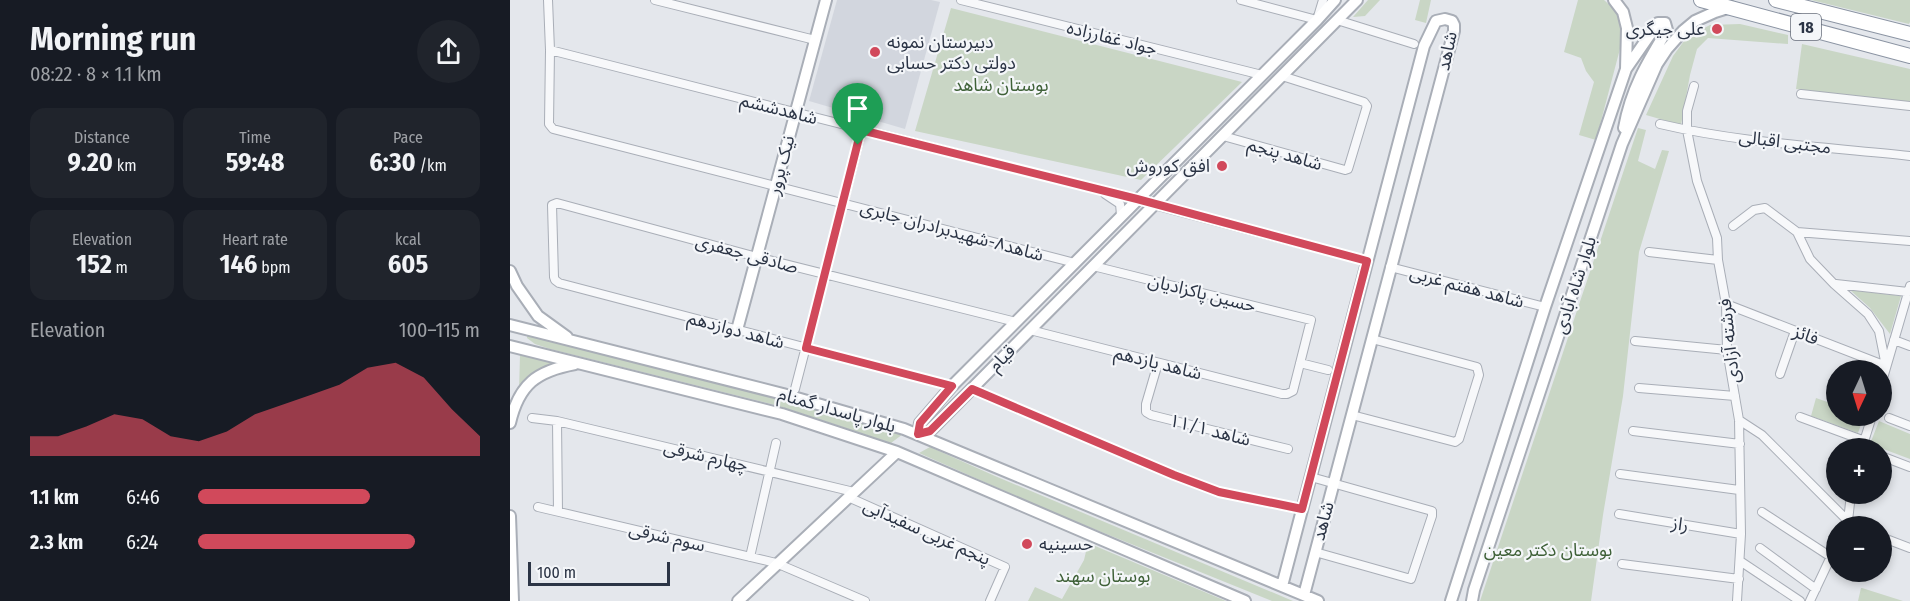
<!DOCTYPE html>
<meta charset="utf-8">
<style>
body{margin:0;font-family:"Fira Sans Condensed","Noto Sans Arabic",sans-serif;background:#20242c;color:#f1f3f6;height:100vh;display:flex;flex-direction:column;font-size:22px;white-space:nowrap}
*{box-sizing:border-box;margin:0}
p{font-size:20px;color:#9ea1a6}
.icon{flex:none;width:33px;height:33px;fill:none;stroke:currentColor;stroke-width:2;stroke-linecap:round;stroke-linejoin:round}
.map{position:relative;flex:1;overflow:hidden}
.drawer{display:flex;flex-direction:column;background:#171b24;width:510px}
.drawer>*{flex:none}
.needle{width:39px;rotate:184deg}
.fabs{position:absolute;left:1316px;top:360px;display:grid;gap:12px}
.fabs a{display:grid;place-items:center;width:66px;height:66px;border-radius:50%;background:#171b24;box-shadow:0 3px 9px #0003;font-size:30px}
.scale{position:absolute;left:18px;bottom:15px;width:142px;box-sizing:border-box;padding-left:6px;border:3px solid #2b3445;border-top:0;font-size:16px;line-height:21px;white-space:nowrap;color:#2b3445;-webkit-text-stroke:4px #f4f6f9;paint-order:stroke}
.pin{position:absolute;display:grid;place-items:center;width:51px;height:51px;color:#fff;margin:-62px -26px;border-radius:50% 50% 50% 0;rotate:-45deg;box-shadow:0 0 6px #0007}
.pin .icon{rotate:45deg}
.round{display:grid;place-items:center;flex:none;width:63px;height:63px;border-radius:32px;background:#20242c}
.headline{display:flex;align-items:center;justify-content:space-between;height:102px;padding:0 30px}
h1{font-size:33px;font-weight:700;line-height:45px}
.figures{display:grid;grid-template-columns:repeat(3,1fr);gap:9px;height:102px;padding:6px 30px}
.figures div{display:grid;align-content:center;border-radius:15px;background:#20242c;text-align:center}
.figures b{font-size:26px;font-weight:700}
.figures small{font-size:16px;font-weight:400}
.figures p{font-size:16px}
.chart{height:168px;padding:12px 30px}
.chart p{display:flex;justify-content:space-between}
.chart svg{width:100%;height:108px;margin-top:6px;fill:#d1495b;opacity:.7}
ul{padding:0 30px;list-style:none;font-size:20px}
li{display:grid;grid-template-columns:96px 72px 1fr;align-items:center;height:45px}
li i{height:15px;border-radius:8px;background:#d1495b}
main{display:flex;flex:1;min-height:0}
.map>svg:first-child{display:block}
.built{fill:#d2d6de}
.green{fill:#c9d6c5}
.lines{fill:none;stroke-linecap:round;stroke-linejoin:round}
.street-casing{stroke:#a9aeb7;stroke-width:10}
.secondary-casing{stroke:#a9aeb7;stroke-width:14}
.highway-casing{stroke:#8b94a3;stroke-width:16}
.street{stroke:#f7f8fa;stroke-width:8}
.secondary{stroke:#fff;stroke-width:10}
.highway{stroke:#fff;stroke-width:14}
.route-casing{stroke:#fff;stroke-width:12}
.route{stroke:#d1495b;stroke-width:8}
.poi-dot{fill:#d1495b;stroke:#f4f6f9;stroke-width:2}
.labels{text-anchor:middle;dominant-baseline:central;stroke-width:4.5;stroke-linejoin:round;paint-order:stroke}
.shield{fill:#f4f6f9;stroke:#676e7b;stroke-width:1.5}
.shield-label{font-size:16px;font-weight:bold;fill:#2b3445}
.poi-label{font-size:18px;fill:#2b3445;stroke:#f4f6f9;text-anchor:end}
.street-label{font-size:18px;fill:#2b3445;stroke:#f4f6f9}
.park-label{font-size:18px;fill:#3f6138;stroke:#f4f6f9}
</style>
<main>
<section class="drawer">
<div class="headline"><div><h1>Morning run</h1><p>08:22 · 8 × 1.1 km</p></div><a class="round"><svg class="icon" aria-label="share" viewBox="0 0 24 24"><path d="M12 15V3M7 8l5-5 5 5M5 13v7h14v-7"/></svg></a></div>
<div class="figures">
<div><p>Distance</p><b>9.20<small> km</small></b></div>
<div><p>Time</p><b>59:48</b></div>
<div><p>Pace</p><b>6:30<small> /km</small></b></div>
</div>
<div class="figures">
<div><p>Elevation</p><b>152<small> m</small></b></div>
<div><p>Heart rate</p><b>146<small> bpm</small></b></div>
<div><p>kcal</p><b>605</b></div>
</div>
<div class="chart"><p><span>Elevation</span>100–115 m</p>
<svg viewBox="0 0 160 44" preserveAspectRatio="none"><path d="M0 44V36L10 36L20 32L30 27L40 29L50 36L60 38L70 34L80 27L90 23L100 19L110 15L120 8L130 6L140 12L150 25L160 36V44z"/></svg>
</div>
<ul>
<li><b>1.1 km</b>6:46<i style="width:61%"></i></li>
<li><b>2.3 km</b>6:24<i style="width:77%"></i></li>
</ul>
</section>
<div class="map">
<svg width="1400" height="601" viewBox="0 0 1400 601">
<rect width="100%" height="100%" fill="#e4e7ec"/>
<path class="built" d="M 327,0 L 421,0 L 430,2 L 395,129 L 299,101 Z"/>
<path class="green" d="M 858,0 L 870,0 L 855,16 L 843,17 Z
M 910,0 L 921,0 L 916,23 L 905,20 Z
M 1068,0 L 1094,0 L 1104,9 L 1112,26 L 1111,45 L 1086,140 L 1069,135 L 1084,82 L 1076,71 L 1071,58 L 1054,52 Z
M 1301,0 L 1400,0 L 1400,22 L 1399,24 Z
M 441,8 L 732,82 L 631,180 L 405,131 Z
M 1230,24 L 1278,35 L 1278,44 L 1198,38 L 1187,49 L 1180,75 L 1171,125 L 1136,115 L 1163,56 L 1177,37 L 1200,25 Z
M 1292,44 L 1400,69 L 1400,102 L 1286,89 Z
M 1128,128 L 1136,130 L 1128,161 L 1145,169 L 1152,150 L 1159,151 L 1129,252 L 1113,396 L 1093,515 L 1081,601 L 970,601 Z
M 1340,290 L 1391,296 L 1380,334 L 1360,308 Z
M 17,335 L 271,398 L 393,434 L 381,443 L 269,406 L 40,349 L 25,344 L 17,338 Z
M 10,355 L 44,363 C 27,369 17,376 9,392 Z
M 1306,398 L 1326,405 L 1326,416 L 1354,416 L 1348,433 L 1301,416 Z
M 1369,421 L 1400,434 L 1400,459 L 1360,444 Z
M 420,447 L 485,476 L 783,601 L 762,601 L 537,510 L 409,453 Z
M 578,543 L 716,601 L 518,601 L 525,587 L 552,599 L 574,560 Z
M 1351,588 L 1352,588 L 1393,601 L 1348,601 Z"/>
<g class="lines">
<defs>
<path id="street" d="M 38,0 L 40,50 L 39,124 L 43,129 L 565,263
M 145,0 L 305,40
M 451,0 L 752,75
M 731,0 L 807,20 L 813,0
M 827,20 L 904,44
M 40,50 L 627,199
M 1184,86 L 1177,111 L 1177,130 L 1187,181 L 1207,238 L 1208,260 L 1216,304 L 1217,350 L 1229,420 L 1231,534 L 1227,601
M 1291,94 L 1400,106
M 1150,124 C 1230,143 1318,147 1400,156
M 713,136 L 835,170 L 838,169 L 857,106 L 854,102 L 772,76
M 595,194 L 610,204 L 611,215
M 644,205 L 857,261
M 1223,226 L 1244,210 L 1255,208 L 1287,232 L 1300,259 L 1324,284 L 1358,314 L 1369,331 L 1376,366
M 1287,232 L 1400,241
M 1139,252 L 1208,260
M 880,267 L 1035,307
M 1326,284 L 1398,292
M 1216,304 L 1376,366
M 520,330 L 772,394 L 777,394 L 783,391 L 801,320 L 583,266
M 1384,340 L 1400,346
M 1125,341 L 1217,350
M 648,363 L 636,404 L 636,412 L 641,415 L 778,449
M 790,363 L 818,370
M 1270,374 L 1285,331
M 1371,385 L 1400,286
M 442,386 L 49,283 L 45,280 L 44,277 L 42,205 L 47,203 L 247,257 L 506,322
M 1129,388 L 1225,396
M 285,389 L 352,130
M 462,389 L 665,475 L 709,492 L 792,509
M 842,415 L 945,442 L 949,439 L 969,375 L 967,367 L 862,339
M 1290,417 L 1355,441
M 22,418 L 47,421 L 344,492
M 1379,418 L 1400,426
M 1229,420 L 1252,435 L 1338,521 L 1349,526
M 47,421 L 48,511
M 1123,431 L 1230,444
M 1352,448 L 1362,416
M 1371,456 L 1400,467
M 1110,474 L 1229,490
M 801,477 L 922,511 L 922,516 L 901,579 L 805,552
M 338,497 L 495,567 L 480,601
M 28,507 L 266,563 L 355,601
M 1252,512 L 1321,557
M 1109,514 L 1231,534
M 1336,526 L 1338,521 L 1341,494
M 1371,537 L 1400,548
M 1250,548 L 1306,589
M 240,557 L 266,443
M 1230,561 L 1290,601
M 1112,564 L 1229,579
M 1300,601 L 1326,546"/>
<path id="secondary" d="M 825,0 L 807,20 L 442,386 L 410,423 L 408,434 L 420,431 L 847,0
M 1114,128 C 1121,89 1137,63 1157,30 L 1155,23 L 1148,23 L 1116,69
M 0,271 L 7,286 L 28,316 L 57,337
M 0,325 L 273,394 L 394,429 L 808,601
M 227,330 L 316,0
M 0,346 L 272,414 L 387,452 L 735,601
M 0,423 C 9,384 27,371 65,364
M 0,516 L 3,601
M 772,586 L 914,46 L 926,21 L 935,19 L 942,21 L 944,25 L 944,31 L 794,595
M 228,601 L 387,452
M 941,601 L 1035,307 L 1116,69 L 1117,28 L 1113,12 L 1104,0
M 962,601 L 964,590 L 1112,144 L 1147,64 L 1157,49 L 1173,31 L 1185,21 L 1205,12 L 1221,7"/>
<path id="highway" d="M 1191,0 L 1400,56
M 1266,0 L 1400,34"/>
</defs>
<use href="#street" class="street-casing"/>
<use href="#secondary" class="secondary-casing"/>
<use href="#highway" class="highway-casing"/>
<use href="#street" class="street"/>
<use href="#secondary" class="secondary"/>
<use href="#highway" class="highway"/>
</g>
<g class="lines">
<defs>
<path id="route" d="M 351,130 L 627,199 L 857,261 L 792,509 L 709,492 L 664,475 L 462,389 L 420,431 L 408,434 L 410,423 L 442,386 L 296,348 Z"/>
</defs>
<use href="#route" class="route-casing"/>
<use href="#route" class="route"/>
</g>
<g class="poi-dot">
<circle cx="1207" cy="29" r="6"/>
<circle cx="365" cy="52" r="6"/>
<circle cx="712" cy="166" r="6"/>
<circle cx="517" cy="544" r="6"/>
</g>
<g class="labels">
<rect class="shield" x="1281" y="14" width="30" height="26" rx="4.5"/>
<g class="shield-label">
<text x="1296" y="27">18</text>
</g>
<g class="poi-label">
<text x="1195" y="29">علی جیگری</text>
<text x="377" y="42" text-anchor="start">دبیرستان نمونه<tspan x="377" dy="21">دولتی دکتر حسابی</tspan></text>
<text x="700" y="166">افق کوروش</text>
<text x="529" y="544" text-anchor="start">حسینیه</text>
</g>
<g class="street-label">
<text transform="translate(602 38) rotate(14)">جواد غفارزاده</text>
<text transform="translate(937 51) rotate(-78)">شاهد</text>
<text transform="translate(269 109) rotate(14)">شاهدششم</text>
<text transform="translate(1275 142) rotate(7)">مجتبی اقبالی</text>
<text transform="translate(775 154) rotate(16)">شاهد پنجم</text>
<text transform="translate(271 165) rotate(-75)">نیک پرور</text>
<text transform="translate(442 231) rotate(15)">شاهد۸-شهیدبرادران جابری</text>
<text transform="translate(237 254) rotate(15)">صادقی جعفری</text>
<text transform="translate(1065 285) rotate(-72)">بلوار شاه آبادی</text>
<text transform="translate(957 287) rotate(15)">شاهد هفتم غربی</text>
<text transform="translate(692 293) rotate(14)">حسین پاکزادیان</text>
<text transform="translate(226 330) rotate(15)">شاهد دوازدهم</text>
<text transform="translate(1296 335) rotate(21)">فائز</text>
<text transform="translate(1219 341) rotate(-96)">فرشته آزادی</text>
<text transform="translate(492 358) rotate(-45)">قیام</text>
<text transform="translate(648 363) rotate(14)">شاهد یازدهم</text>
<text transform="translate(327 410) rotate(16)">بلوار پاسدار گمنام</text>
<text transform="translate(700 430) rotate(14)">شاهد ۱۱/۱</text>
<text transform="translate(196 456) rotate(13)">چهارم شرقی</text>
<text transform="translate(813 521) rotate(-75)">شاهد</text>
<text transform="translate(1170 524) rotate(9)">راز</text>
<text transform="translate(417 532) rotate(24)">پنجم غربی سفیدآبی</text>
<text transform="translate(157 537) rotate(13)">سوم شرقی</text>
</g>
<g class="park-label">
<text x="491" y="85">بوستان شاهد</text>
<text x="1038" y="550">بوستان دکتر معین</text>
<text x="593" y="576">بوستان سهند</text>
</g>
</g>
</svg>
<div class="fabs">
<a><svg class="needle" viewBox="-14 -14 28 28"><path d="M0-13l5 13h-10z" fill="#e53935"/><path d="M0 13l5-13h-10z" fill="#9ea1a6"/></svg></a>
<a>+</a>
<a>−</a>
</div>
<div class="scale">100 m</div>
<div class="pin" style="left:348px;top:145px;background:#1e9e55"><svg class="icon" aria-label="arrive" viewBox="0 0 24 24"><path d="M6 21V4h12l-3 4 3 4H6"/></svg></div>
</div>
</main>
